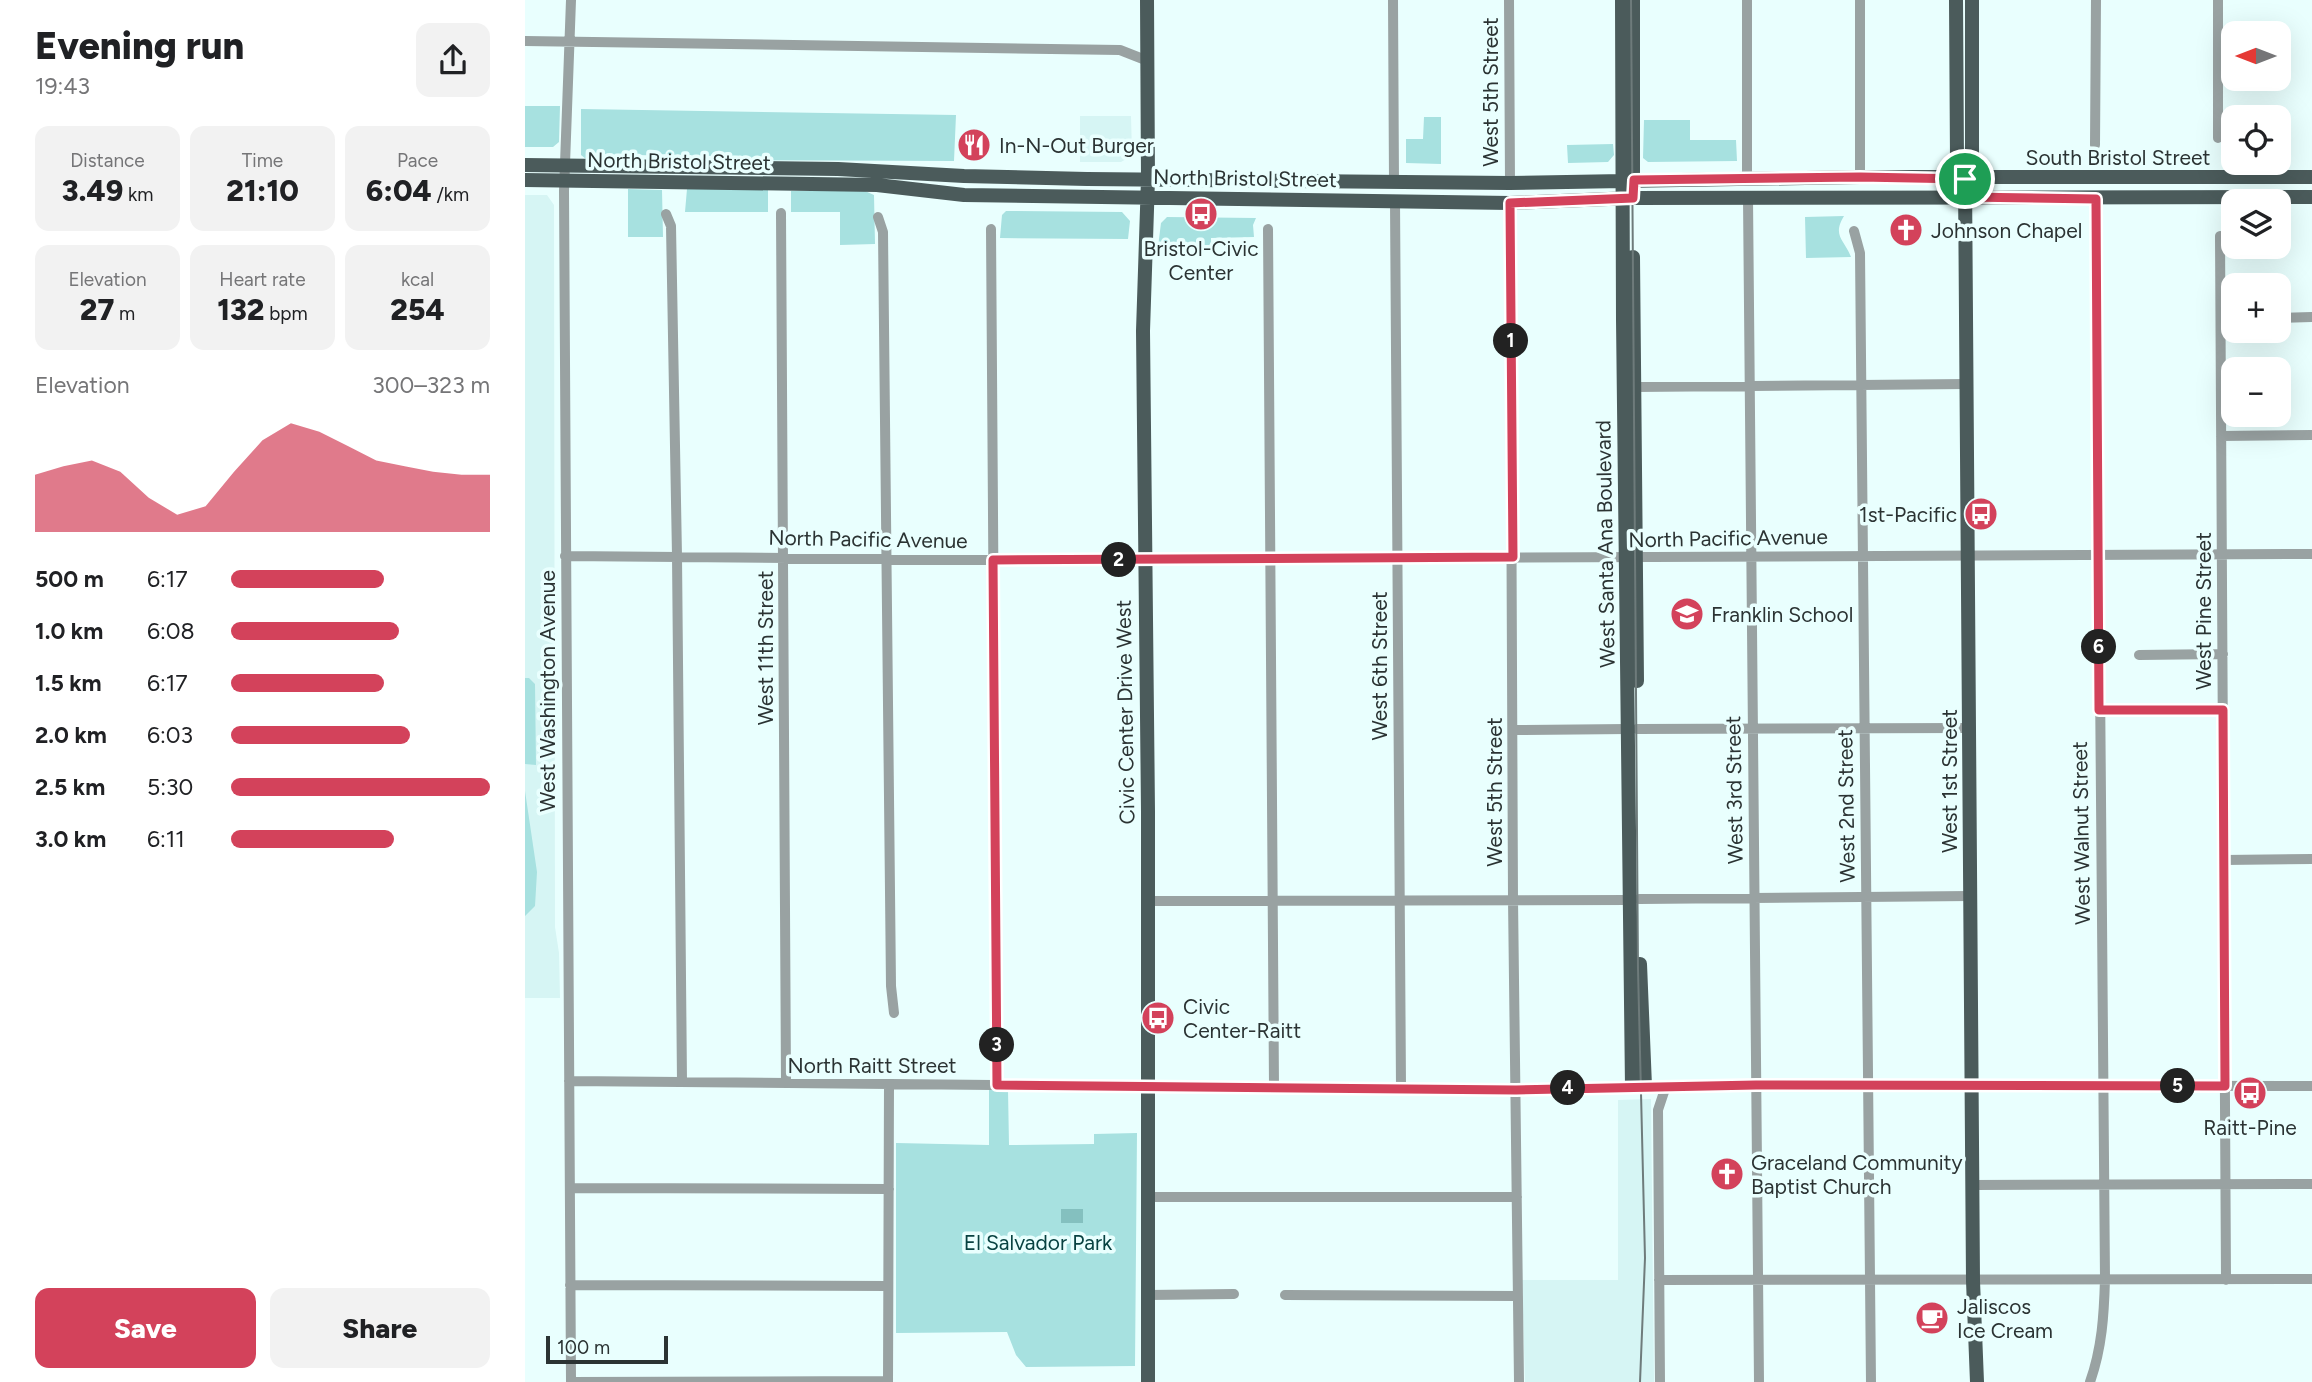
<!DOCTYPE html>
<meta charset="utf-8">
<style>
body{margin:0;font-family:Figtree,sans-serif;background:#f2f2f2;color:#202124;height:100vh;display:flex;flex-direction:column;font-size:26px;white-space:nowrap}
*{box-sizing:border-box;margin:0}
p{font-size:23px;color:#757577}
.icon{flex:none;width:38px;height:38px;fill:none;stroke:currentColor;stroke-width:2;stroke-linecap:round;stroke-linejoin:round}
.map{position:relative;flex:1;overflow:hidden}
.drawer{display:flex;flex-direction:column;background:#fff;width:525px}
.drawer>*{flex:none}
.needle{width:46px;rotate:270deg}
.buttons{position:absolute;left:1696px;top:21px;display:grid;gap:14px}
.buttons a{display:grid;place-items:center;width:70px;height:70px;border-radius:14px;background:#fff;box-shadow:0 7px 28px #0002;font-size:35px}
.scale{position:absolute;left:21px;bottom:18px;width:122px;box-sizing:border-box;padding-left:7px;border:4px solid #2b3333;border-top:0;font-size:19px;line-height:24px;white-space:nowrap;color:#2b3333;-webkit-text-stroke:5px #e9fffe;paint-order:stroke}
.pin{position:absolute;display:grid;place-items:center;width:60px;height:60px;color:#fff;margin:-30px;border:4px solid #fff;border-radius:50%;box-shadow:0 2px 7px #0007}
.km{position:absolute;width:35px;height:35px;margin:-18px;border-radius:50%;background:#222;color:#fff;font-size:19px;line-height:35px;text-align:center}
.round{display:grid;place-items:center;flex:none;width:74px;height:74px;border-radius:14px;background:#f2f2f2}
.head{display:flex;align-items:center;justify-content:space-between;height:119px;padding:0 35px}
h1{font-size:38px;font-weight:800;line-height:52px}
.metrics{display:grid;grid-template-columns:repeat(3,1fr);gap:10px;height:119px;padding:7px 35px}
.metrics div{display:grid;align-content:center;border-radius:14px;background:#f2f2f2;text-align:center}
.metrics b{font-size:30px;font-weight:800}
.metrics small{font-size:19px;font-weight:400}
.metrics p{font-size:19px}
.chart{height:196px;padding:14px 35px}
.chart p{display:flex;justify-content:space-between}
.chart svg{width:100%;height:126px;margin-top:7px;fill:#d3425b;opacity:.7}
.cta{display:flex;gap:14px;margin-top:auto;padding:14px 35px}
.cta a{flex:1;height:80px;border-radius:14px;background:#d3425b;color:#fff;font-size:28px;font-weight:800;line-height:80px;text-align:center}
.cta a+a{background:#f2f2f2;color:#202124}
ul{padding:0 35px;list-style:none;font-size:23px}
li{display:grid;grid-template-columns:112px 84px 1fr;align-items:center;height:52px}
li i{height:18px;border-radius:9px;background:#d3425b}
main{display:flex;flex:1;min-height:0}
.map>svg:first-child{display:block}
.built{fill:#d6f5f4}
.green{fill:#a7e1e0}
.water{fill:#84c0bf}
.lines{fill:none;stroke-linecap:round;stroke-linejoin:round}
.minor{stroke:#99a2a2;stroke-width:10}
.major{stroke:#4b5b5b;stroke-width:14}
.tram{stroke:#6e7b7b;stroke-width:2}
.route-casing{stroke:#fff;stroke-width:14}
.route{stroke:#d3425b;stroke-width:9}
.labels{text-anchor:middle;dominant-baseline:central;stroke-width:7;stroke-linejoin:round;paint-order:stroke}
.street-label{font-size:21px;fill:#2b3333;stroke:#e9fffe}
.poi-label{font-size:21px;fill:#2b3333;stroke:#e9fffe;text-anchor:start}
.park-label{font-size:21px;fill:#084241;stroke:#e9fffe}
</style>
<main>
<section class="drawer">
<div class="head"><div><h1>Evening run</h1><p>19:43</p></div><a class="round"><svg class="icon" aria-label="share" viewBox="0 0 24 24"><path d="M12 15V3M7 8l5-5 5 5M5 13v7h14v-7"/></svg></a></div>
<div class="metrics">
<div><p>Distance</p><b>3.49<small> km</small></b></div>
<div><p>Time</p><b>21:10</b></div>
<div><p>Pace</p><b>6:04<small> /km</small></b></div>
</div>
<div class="metrics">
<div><p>Elevation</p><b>27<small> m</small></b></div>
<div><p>Heart rate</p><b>132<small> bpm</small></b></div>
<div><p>kcal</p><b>254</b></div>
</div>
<div class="chart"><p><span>Elevation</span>300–323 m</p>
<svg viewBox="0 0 160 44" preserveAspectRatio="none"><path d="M0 44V24L10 21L20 19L30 23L40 32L50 38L60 35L70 23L80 12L90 6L100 9L110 14L120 19L130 21L140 23L150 24L160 24V44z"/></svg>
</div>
<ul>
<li><b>500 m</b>6:17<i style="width:59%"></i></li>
<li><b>1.0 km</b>6:08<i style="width:65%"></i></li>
<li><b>1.5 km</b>6:17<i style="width:59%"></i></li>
<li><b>2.0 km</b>6:03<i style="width:69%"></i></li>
<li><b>2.5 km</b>5:30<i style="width:100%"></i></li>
<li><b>3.0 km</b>6:11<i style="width:63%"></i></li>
</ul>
<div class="cta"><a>Save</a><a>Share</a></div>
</section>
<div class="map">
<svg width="1787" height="1382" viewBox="0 0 1787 1382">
<rect width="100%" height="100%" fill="#e9fffe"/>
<path class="built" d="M 555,116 L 606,116 L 607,153 L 603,158 L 596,162 L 555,162 Z
M 0,195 L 22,195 L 29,205 L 30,927 L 34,953 L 35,998 L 0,998 Z
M 1126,1099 L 1129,1382 L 1000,1382 L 997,1280 L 1093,1280 L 1093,1100 Z"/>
<path class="green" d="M 0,106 L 35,106 L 34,142 L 28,147 L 0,147 Z
M 56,109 L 431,115 L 429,161 L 206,160 L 200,156 L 100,155 L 97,159 L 61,159 L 56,155 Z
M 899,117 L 916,117 L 916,164 L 881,163 L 881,139 L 898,139 Z
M 1119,120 L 1165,120 L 1165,140 L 1211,140 L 1212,161 L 1123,162 L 1118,158 Z
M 1088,144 L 1089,155 L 1083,162 L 1043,163 L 1042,145 Z
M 103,189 L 137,190 L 138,237 L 103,237 Z
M 162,189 L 243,189 L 243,212 L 160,212 Z
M 266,191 L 340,191 L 349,195 L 350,244 L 315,245 L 315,212 L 266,212 Z
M 481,211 L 597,212 L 605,221 L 603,239 L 475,238 L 477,215 Z
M 1319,216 C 1307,236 1319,239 1326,257 L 1281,258 L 1280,217 Z
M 642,217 L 731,218 L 728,225 L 729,237 L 686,238 L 686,247 L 633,247 L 636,223 Z
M 0,678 L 4,678 L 10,684 L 11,765 L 0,764 Z
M 0,791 L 12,872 L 10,906 L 0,916 Z
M 464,1090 L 483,1090 L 484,1145 L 569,1144 L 569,1134 L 612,1133 L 610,1366 L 501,1367 L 491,1355 L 482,1332 L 371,1333 L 371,1143 L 464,1145 Z"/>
<path class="water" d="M 536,1209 L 558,1209 L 558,1223 L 536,1223 Z"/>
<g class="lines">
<path class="minor" d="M 46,0 L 39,191 L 46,1382 L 363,1381
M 868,0 L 869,182
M 984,0 L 985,183
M 1222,0 L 1222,179
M 1335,0 L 1335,177
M 1693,0 L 1693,138
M 0,41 L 595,50 L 623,61
M 1570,145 L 1571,0
M 1223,198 L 1234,1382
M 870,201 L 876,1088
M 985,203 L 988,899 L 994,1382
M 256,213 L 261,1083
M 141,214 L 146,226 L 152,556 L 157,1082
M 353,217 L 358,232 L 366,986 L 369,1013
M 466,229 L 472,1085
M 743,229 L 749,1087
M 1329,231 L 1335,253 L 1346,1382
M 1695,236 L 1701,1280
M 1754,318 L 1787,317
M 1110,387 L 1442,384
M 1696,436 L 1787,435
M 40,556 L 468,560 L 1787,554
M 1614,655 L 1698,654
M 1574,710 L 1698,710
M 1112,729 L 1445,728
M 988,730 L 1103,729
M 1699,860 L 1787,859
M 1114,899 L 1446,896
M 622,901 L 1106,900
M 44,1081 L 991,1090 L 1231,1085 L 1787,1086
M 1448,1185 L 1787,1184
M 45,1188 L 364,1189
M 623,1197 L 992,1197
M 1134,1280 L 1787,1279
M 45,1285 L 363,1286
M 623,1295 L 709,1294
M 760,1295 L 993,1296
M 363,1382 L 364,1084
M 1135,1382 L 1133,1110 L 1141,1086
M 1565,1382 C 1577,1348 1579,1315 1580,1279 L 1571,199"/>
<path class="major" d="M 622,0 L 623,179 L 618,331 L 623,811 L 623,1382
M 1097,0 L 1098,320 L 1107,1087
M 1108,0 L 1108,188
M 1431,0 L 1432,161 L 1440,179
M 1447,0 L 1447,161 L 1440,179 L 1448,1281 L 1452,1382
M 0,165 L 313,169 L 439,176 L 562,179 L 985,183 L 1335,177 L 1787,177
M 0,180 L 352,185 L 439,195 L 985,203 L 1107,198 L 1787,197
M 1108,257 L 1112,681
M 1115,964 L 1120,1086"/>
<path class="tram" d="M 1106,0 L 1113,969 L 1120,1258 L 1115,1382"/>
</g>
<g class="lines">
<defs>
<path id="route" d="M 1335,177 L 1440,179 L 1440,197 L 1571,199 L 1574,710 L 1698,710 L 1700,1086 L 1231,1085 L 991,1090 L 472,1085 L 468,560 L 988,557 L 985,203 L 1108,198 L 1109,180 Z"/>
</defs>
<use href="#route" class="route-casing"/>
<use href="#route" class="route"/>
</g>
<defs>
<symbol id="restaurant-disc" viewBox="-11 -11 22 22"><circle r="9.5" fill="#d3425b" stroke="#e9fffe"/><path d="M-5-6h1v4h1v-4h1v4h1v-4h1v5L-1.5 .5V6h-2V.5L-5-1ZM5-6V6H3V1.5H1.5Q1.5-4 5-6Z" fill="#fff"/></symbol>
<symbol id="bus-disc" viewBox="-11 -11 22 22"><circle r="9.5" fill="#d3425b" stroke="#e9fffe"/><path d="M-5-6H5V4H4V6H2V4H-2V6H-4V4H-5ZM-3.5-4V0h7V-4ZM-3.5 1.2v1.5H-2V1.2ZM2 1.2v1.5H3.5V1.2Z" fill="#fff"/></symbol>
<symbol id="church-disc" viewBox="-11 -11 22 22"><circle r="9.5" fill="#d3425b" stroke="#e9fffe"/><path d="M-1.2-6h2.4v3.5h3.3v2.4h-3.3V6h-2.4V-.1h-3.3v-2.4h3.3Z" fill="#fff"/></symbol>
<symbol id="school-disc" viewBox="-11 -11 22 22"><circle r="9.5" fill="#d3425b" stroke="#e9fffe"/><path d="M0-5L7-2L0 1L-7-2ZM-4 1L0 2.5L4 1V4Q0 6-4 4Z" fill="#fff"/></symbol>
<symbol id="cafe-disc" viewBox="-11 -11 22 22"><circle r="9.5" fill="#d3425b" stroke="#e9fffe"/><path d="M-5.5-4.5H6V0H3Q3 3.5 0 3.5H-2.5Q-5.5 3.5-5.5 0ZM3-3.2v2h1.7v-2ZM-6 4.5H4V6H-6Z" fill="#fff"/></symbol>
</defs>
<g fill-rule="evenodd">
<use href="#restaurant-disc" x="430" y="126" width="38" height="38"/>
<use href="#bus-disc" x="657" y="195" width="38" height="38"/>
<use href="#church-disc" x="1362" y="211" width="38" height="38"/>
<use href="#bus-disc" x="1437" y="495" width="38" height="38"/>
<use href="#school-disc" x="1143" y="595" width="38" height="38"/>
<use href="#bus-disc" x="614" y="999" width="38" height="38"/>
<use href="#bus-disc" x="1706" y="1074" width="38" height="38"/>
<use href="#church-disc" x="1183" y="1155" width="38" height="38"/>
<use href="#cafe-disc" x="1388" y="1299" width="38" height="38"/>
</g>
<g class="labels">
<g class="street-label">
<text transform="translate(965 92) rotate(-90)">West 5th Street</text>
<text x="1593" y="157">South Bristol Street</text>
<text transform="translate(154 161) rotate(1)">North Bristol Street</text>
<text transform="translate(720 178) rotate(1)">North Bristol Street</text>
<text transform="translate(1203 538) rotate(-1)">North Pacific Avenue</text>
<text transform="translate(343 539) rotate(1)">North Pacific Avenue</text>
<text transform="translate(1080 544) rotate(-91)">West Santa Ana Boulevard</text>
<text transform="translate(1678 611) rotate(-90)">West Pine Street</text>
<text transform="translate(240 648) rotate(-90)">West 11th Street</text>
<text transform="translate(854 666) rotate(-90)">West 6th Street</text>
<text transform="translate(22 691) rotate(-90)">West Washington Avenue</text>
<text transform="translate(600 712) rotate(-91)">Civic Center Drive West</text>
<text transform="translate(1424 781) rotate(-90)">West 1st Street</text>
<text transform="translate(1209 790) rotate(-91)">West 3rd Street</text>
<text transform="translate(969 792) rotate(-90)">West 5th Street</text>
<text transform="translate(1321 806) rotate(-91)">West 2nd Street</text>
<text transform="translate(1556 833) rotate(-91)">West Walnut Street</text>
<text x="347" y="1065">North Raitt Street</text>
</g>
<g class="poi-label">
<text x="474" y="145">In-N-Out Burger</text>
<text x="1406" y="230">Johnson Chapel</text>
<text x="676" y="248" text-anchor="middle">Bristol-Civic<tspan x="676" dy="24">Center</tspan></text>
<text x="1432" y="514" text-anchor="end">1st-Pacific</text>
<text x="1186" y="614">Franklin School</text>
<text x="658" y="1006">Civic<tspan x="658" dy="24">Center-Raitt</tspan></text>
<text x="1725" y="1127" text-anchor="middle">Raitt-Pine</text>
<text x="1226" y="1162">Graceland Community<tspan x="1226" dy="24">Baptist Church</tspan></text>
<text x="1432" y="1306">Jaliscos<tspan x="1432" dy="24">Ice Cream</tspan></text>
</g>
<g class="park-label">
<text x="513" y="1242">El Salvador Park</text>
</g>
</g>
</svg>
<div class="buttons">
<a><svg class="needle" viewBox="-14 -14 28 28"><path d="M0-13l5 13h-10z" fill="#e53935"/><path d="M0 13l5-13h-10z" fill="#757577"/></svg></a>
<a><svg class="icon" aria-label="locate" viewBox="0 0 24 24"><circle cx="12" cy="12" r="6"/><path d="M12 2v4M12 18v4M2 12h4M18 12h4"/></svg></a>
<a><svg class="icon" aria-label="layers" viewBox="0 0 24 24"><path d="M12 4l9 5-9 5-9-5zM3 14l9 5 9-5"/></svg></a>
<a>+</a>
<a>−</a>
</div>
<div class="scale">100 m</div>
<div class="pin" style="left:1440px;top:179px;background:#1e9e55"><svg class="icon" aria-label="arrive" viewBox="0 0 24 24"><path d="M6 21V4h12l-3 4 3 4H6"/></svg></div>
<b class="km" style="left:986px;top:341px">1</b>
<b class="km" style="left:594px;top:560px">2</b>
<b class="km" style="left:472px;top:1045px">3</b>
<b class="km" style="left:1043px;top:1088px">4</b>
<b class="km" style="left:1653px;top:1086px">5</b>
<b class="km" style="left:1574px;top:647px">6</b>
</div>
</main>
